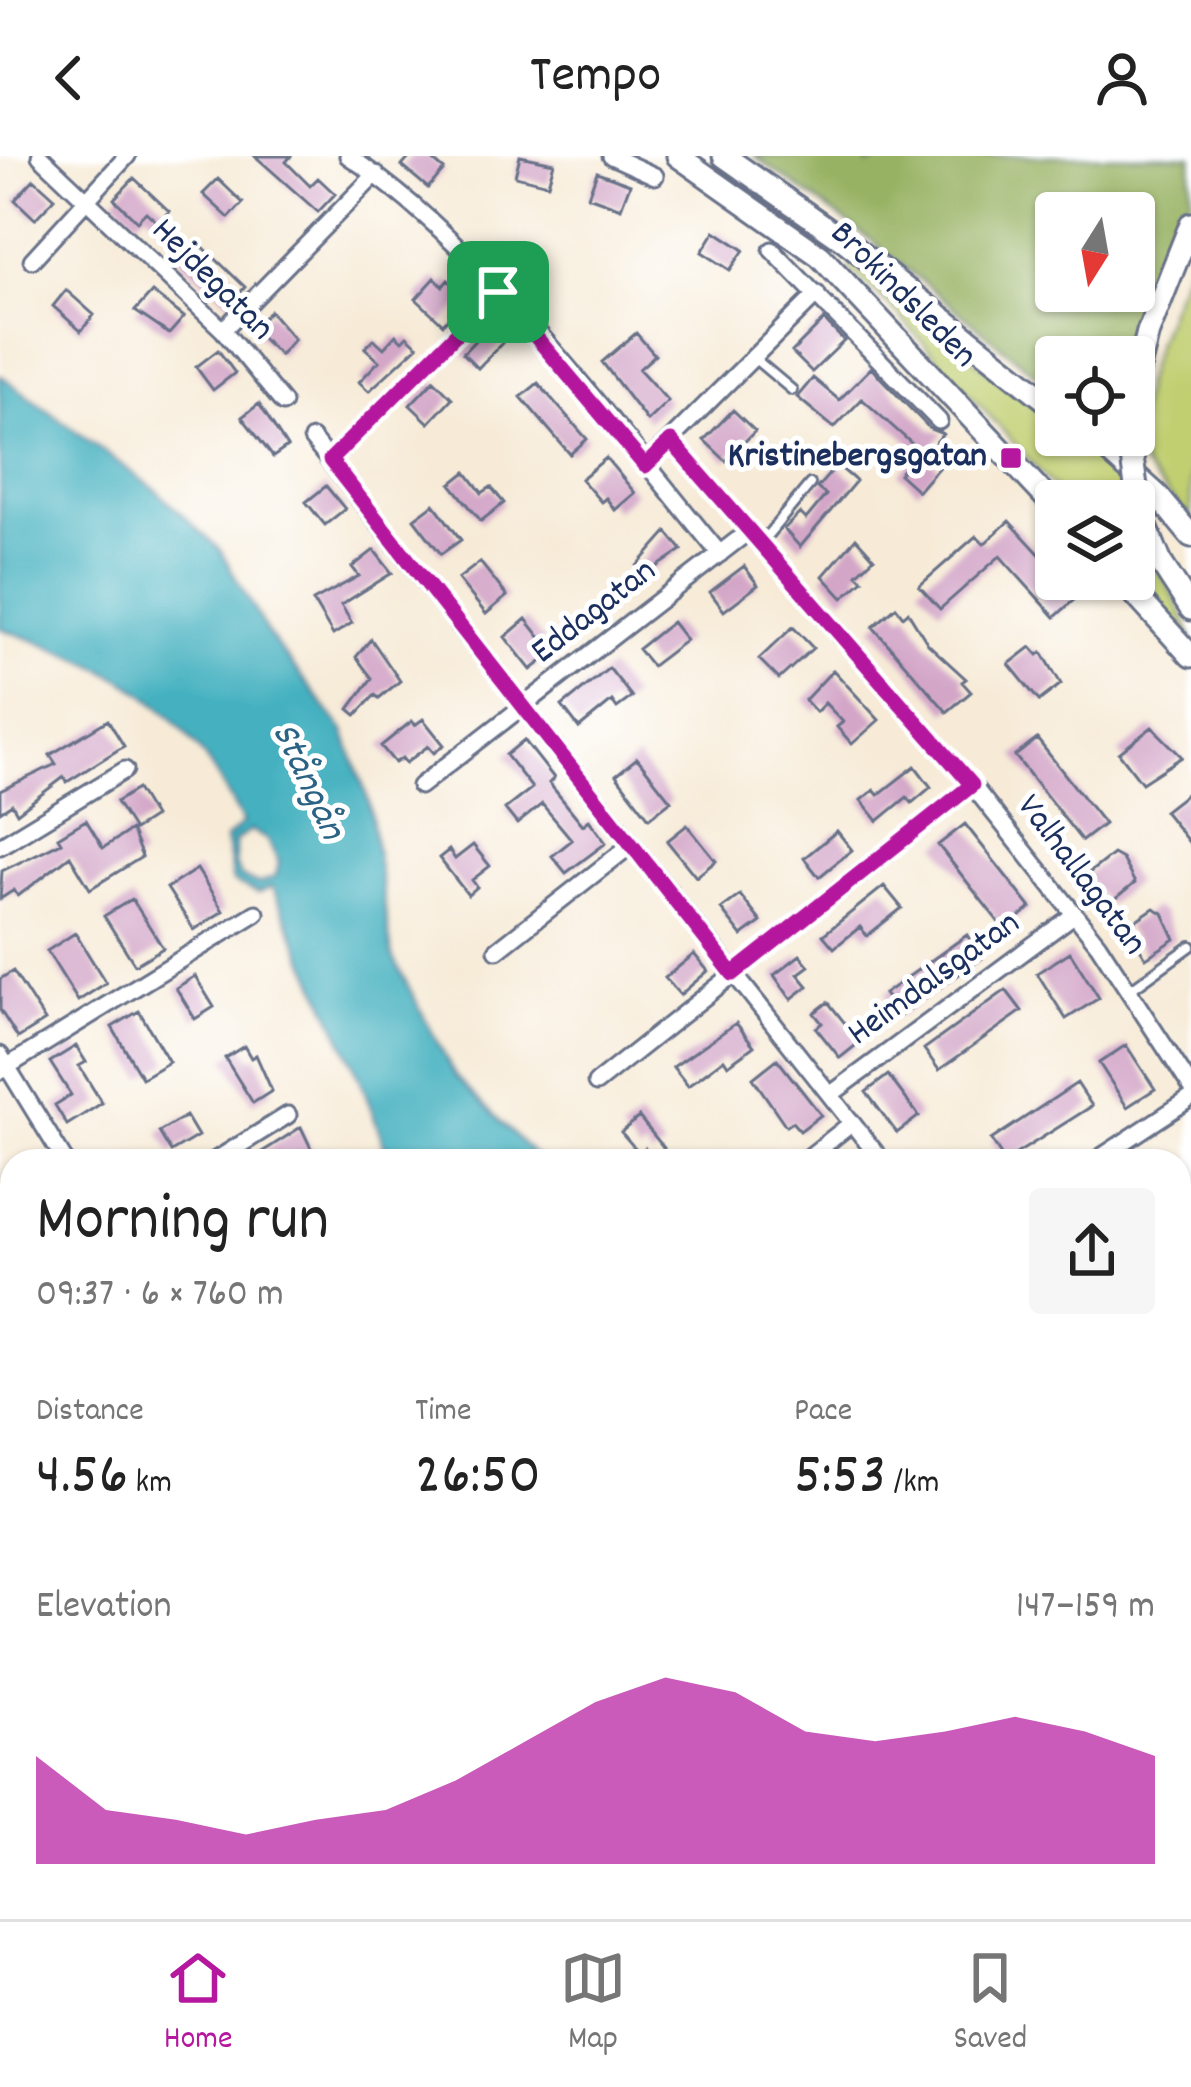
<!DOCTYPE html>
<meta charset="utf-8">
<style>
body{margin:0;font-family:Dekko,sans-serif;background:#f6f6f6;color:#222;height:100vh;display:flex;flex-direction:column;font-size:45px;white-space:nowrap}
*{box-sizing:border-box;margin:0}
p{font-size:39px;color:#767676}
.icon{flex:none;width:66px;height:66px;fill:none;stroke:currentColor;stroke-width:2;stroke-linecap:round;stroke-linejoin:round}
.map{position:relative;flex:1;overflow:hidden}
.sheet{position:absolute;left:0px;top:993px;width:1191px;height:771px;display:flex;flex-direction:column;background:#fff;border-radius:36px 36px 0 0;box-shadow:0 3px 9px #0004}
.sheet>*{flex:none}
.needle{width:78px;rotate:191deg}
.buttons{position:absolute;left:1035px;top:36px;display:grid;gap:24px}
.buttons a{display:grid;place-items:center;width:120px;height:120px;border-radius:12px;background:#fff;box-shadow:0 3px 9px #0004;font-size:60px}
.pin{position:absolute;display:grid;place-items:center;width:102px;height:102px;color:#fff;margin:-51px;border-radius:24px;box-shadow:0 6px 18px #0006}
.round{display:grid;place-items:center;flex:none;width:126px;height:126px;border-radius:12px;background:#f6f6f6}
.head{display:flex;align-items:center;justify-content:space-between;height:204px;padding:0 36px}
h1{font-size:66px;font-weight:600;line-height:90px}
.stats{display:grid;grid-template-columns:repeat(3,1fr);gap:18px;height:204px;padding:12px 36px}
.stats div{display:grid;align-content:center}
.stats b{font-size:60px;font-weight:600}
.stats small{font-size:33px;font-weight:400}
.stats p{font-size:33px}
.chart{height:336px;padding:24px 36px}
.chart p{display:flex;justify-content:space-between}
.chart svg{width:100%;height:216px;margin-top:12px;fill:#b5179e;opacity:.7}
header{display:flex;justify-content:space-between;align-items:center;height:156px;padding:0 36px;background:#fff;font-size:54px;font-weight:600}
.dock{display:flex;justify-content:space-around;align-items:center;height:168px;border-top:3px solid #e0e0e0;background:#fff;font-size:33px;color:#767676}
.dock a{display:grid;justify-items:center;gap:6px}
.dock .selected{color:#b5179e}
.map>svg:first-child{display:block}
.green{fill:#c1cf71;stroke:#6e7f68;stroke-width:3}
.forest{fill:#98b263;stroke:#5a7060;stroke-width:3;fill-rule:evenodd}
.water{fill:#44b1c0;stroke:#30708f;stroke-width:3;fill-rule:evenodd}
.building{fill:#d3a6c8}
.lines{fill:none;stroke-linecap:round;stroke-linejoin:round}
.lane-casing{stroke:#687188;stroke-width:14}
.street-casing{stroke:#687188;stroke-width:21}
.secondary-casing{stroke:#687188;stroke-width:27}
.lane{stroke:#fff;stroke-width:8}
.street{stroke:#fff;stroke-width:15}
.secondary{stroke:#fff;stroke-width:21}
.secondary-bridge-casing{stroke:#687188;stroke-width:27;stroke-linecap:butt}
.secondary-bridge{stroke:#fff;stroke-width:21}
.route-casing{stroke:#fff;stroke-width:24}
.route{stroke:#b5179e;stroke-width:15}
.poi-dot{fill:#b5179e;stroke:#fff;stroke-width:4.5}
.labels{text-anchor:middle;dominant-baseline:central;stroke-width:10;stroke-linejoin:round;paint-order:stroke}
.street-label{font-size:36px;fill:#1b2f5e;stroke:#fff}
.poi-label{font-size:36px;font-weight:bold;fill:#1b2f5e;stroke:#fff;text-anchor:end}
.water-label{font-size:39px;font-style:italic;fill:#2b6385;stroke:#fff}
</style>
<header><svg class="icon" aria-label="back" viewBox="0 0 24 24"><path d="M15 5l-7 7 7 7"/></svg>Tempo<svg class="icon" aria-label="person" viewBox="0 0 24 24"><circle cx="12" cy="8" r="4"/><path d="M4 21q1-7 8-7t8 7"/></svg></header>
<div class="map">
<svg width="1191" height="1763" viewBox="0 0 1191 1763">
<rect width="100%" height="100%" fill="#fff"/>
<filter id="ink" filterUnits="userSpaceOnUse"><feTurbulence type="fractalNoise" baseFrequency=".00833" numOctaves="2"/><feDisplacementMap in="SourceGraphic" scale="24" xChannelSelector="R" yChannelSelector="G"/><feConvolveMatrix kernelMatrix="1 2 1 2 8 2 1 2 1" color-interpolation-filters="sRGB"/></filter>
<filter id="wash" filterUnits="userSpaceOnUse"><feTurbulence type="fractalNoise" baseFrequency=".004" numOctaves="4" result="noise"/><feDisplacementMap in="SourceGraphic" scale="48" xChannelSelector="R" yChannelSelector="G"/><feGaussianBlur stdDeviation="2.7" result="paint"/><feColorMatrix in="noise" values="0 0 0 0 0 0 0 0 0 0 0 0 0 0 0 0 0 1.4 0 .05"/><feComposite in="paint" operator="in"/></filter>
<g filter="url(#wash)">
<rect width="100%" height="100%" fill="#f7ebd7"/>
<path class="green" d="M 1191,101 L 1191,362 C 1181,350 1145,318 1142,307 C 1123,254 1170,150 1191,101 Z
M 854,107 L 1056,268 L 1056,279 L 1070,279 L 1124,324 L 1128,345 L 1066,345 L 893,153 L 849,113 Z
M 1134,364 C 1145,394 1191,463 1191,484 L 1134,420 Z"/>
<path class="forest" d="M 754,0 L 864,0 L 868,9 L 892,0 L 1191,0 L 1191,41 L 1129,201 L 1056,201 L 1056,235 L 871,84 ZM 1056,57 L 1134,57 L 1134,135 L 1056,135 Z"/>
<path class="water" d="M 0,219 L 157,335 L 220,394 L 269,480 L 344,575 L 369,647 L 392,799 L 455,920 L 540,1005 L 390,1005 L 360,922 L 272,731 L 258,737 L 233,726 L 226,683 L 243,667 C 179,541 129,518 0,472 ZM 251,674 L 267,684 L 279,706 L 276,720 L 259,728 L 242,722 L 235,709 L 235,685 Z"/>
<g id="blocks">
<path class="building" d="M 255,0 L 291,0 L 286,6 L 310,30 L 318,22 L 335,38 L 318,56 Z
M 411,0 L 428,0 L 444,14 L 428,32 L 402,10 Z
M 520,0 L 554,7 L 548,28 L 515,20 Z
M 597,16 L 630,28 L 621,52 L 588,40 Z
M 134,22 L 169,55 L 158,67 L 146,56 L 137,65 L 114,43 Z
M 34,23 L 55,42 L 35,63 L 15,44 Z
M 218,23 L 243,47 L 229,62 L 203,38 Z
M 715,75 L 744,94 L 730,114 L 702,96 Z
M 197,85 L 245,131 L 231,147 L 179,104 Z
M 435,122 L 443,130 L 448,124 L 467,142 L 443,168 L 416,143 Z
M 66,134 L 94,159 L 81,175 L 53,150 Z
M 152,136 L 184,161 L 169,178 L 135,155 Z
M 270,155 L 294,183 L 280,199 L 253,174 Z
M 824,164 L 844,185 L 812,216 L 792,196 Z
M 487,172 L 502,187 L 478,212 L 463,197 Z
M 636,177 L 655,199 L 639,213 L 668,245 L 647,265 L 602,206 Z
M 396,179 L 402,185 L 407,180 L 418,190 L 369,235 L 359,226 L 379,205 L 365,192 L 374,183 L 384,192 Z
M 218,194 L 235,217 L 213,234 L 196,211 Z
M 871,212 L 930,273 L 943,278 L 925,299 L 939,311 L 918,335 L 899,318 L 920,295 L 862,243 L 834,272 L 797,241 L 813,222 L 839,244 Z
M 434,224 L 452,242 L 429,267 L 410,249 Z
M 538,227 L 587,283 L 570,298 L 521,241 Z
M 259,248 L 287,291 L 273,301 L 242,261 Z
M 733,254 L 755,275 L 726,305 L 704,284 Z
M 606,302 L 635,337 L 615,354 L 606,342 L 601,346 L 581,323 Z
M 837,309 L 856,325 L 800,391 L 784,373 L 800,357 L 806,363 L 826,339 L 817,332 Z
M 466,316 L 482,337 L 491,331 L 504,347 L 481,365 L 451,328 Z
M 326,330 L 345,353 L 325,369 L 306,346 Z
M 434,348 L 461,384 L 441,398 L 414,363 Z
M 1009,365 L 1056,416 L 1056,423 L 1078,440 L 1055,461 L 1000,400 L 940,453 L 919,430 L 976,380 L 984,388 Z
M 667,376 L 682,394 L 645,419 L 637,410 Z
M 856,382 L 874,402 L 857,418 L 863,424 L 843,442 L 823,420 Z
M 374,394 L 392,417 L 341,449 L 352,467 L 333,479 L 313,445 L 359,420 L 352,411 Z
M 480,406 L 507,440 L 486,458 L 458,423 Z
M 744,410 L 758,429 L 724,455 L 710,436 Z
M 896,451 L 903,460 L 908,456 L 928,488 L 966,523 L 962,526 L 971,536 L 947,556 L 873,471 Z
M 526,463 L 553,497 L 531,514 L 505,481 Z
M 672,466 L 686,484 L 652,510 L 638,493 Z
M 793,471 L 813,492 L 779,523 L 759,503 Z
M 371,483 L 400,525 L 379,542 L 375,539 L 356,559 L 349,553 L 372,522 L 356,501 Z
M 1031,491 L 1038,499 L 1042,496 L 1061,528 L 1039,545 L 1009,508 Z
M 609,512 L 632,541 L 617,552 L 612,545 L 579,572 L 562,550 Z
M 833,514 L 879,564 L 852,588 L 837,571 L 843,566 L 825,547 L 816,556 L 805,544 Z
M 423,563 L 444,589 L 434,597 L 428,590 L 406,607 L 402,602 L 395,607 L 381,590 L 412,565 L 415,569 Z
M 108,564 L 124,590 L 67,626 L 64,621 L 17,657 L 12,648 L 0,656 L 0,635 L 56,608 L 50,599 Z
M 1152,571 L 1182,601 L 1142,627 L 1119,597 Z
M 1037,583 L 1104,668 L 1082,685 L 1015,600 Z
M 524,584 L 554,622 L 549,627 L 583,669 L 589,664 L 606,687 L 566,717 L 552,700 L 572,684 L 542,648 L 517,668 L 505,653 L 532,632 L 506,599 Z
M 637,602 L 671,645 L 649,662 L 616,619 Z
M 915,610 L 931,631 L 912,647 L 907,641 L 878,665 L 861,644 L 874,634 L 878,639 Z
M 137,633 L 154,661 L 134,674 L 116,646 Z
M 1191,634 L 1191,689 L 1164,655 Z
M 86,664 L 103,692 L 131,674 L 142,701 L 90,733 L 70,700 L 18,740 L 14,734 L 0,743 L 2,715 L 61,686 L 58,681 Z
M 965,668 L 1031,752 L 1004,773 L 938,689 Z
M 687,669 L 716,705 L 696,721 L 667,685 Z
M 837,675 L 852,694 L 819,721 L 804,702 Z
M 473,689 L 490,710 L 472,724 L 477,731 L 468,739 L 439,702 L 449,694 L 455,703 Z
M 1113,698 L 1122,703 L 1135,727 L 1108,749 L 1085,720 Z
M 197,713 L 223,755 L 194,774 L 167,732 Z
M 884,730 L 902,752 L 867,780 L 860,771 L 834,792 L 823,779 Z
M 740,739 L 761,766 L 742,780 L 721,753 Z
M 132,743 L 163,792 L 135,809 L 104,760 Z
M 1154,752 L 1163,757 L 1175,783 L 1146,802 L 1126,771 Z
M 75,777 L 106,827 L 78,845 L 47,795 Z
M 967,779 L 982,802 L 900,860 L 884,838 Z
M 1070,796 L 1099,842 L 1066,863 L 1037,817 Z
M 694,798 L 708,815 L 680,839 L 665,822 Z
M 800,799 L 809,810 L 798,818 L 808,830 L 791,843 L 774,819 Z
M 13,815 L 45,865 L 18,882 L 0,854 L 0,823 Z
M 195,820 L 214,851 L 195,863 L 176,832 Z
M 1006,834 L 1022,855 L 939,914 L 924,893 Z
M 828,846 L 860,886 L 840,902 L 816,872 L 822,867 L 814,857 Z
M 139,855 L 169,906 L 142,922 L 112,871 Z
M 736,867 L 754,890 L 728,909 L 724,903 L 688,930 L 673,911 Z
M 1126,889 L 1155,933 L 1127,951 L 1099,907 Z
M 76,890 L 86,906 L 79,910 L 102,947 L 67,969 L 55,949 L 71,939 L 50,906 Z
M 244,890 L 251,902 L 256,899 L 272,935 L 253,947 L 225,902 Z
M 777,903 L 821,959 L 800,975 L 792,966 L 786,970 L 753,922 Z
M 888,919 L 919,960 L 897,977 L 866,936 Z
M 1077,927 L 1092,950 L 1005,1005 L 991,984 Z
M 186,960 L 198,980 L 171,996 L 159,976 Z
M 639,961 L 664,992 L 652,1001 L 645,992 L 639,997 L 621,976 Z
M 301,971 L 317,1005 L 247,1005 L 270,991 Z"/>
</g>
</g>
<g filter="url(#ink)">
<use href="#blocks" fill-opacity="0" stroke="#687188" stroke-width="3"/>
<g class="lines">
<defs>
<path id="lane" d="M 755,203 L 792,234
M 761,387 L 810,328
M 1130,834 L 1191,790
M 0,1154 L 12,1140
M 0,1164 L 12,1182
M 859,1761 L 860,1763"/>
<path id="street" d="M 40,0 L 223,174 L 283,247
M 348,0 C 482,86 616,274 720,398
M 611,0 L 655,20
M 772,94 L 939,265
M 32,104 L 127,0
M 223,174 L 376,18
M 312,283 L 882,1005
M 671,285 L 972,629 L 1098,788 L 1191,931
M 330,304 L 498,136
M 645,309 L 817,138
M 420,630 L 749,375
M 0,690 L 125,614
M 497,794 L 631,689
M 0,899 L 65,1005
M 0,915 L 256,757
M 596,927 L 972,629
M 830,939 L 1075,758
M 214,1005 L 288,959
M 804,1005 L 852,967
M 1095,1005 L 1191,942
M 1179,1259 L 1191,1251
M 1179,1463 L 1191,1482
M 556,1752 L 562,1763
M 150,1763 L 173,1752
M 518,1763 L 544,1752"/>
<path id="secondary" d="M 678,0 L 820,100 L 1056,352
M 724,0 L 844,84 L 1056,252
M 1134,232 L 1148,176 L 1191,68
M 1090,279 L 1157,339 L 1191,380
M 1161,407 L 1191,453
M 1121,423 L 1191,500
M 0,1355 L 12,1380
M 191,1752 L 196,1763"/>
</defs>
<use href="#lane" class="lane-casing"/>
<use href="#street" class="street-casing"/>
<use href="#secondary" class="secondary-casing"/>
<use href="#lane" class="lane"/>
<use href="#street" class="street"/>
<use href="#secondary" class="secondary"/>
<defs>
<path id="secondary-bridge" d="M 1129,279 L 1139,353 L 1161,407"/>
</defs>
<use href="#secondary-bridge" class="secondary-bridge-casing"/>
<use href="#secondary-bridge" class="secondary-bridge"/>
</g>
</g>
<g class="lines" filter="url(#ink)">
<defs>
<path id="route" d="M 498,136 L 645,310 L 671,285 L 972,629 L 733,818 L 330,304 Z"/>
</defs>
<use href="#route" class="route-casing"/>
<use href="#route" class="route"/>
</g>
<rect class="poi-dot" x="999" y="290" width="24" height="24" rx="6"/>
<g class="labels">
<g class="street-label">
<text transform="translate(211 125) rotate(45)">Hejdegatan</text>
<text transform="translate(902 140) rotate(45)">Brokindsleden</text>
<text transform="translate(595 457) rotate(-38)">Eddagatan</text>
<text transform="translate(1080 720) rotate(53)">Valhallagatan</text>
<text transform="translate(935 824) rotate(-36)">Heimdalsgatan</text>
</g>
<g class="poi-label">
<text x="987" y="302">Kristinebergsgatan</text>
</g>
<g class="water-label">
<text transform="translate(306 626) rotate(65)">Stångån</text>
</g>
</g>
</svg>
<div class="buttons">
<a><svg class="needle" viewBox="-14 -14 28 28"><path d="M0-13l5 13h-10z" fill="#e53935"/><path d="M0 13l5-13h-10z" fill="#767676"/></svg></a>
<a><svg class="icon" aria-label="locate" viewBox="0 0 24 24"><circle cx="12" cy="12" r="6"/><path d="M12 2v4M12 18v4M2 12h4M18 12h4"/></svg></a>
<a><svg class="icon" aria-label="layers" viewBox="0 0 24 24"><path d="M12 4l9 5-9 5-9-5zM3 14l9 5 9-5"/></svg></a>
</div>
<div class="pin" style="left:498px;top:136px;background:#1e9e55"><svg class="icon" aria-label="arrive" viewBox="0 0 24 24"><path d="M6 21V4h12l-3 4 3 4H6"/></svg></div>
<section class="sheet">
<div class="head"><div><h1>Morning run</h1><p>09:37 · 6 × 760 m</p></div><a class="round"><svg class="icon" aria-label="share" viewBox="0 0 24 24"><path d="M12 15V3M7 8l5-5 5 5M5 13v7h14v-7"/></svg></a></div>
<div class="stats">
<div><p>Distance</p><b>4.56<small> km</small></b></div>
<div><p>Time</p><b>26:50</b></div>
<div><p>Pace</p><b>5:53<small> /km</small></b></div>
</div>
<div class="chart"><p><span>Elevation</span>147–159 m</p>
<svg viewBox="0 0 160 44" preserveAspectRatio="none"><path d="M0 44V22L10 33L20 35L30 38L40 35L50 33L60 27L70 19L80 11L90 6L100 9L110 17L120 19L130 17L140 14L150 17L160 22V44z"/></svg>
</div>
</section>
</div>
<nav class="dock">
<a class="selected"><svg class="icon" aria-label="home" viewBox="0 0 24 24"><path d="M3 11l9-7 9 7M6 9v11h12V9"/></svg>Home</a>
<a><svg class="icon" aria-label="map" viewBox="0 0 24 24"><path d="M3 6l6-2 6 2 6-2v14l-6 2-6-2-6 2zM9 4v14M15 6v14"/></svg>Map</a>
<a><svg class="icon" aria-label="saved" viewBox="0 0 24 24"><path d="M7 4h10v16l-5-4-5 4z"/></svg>Saved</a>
</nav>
